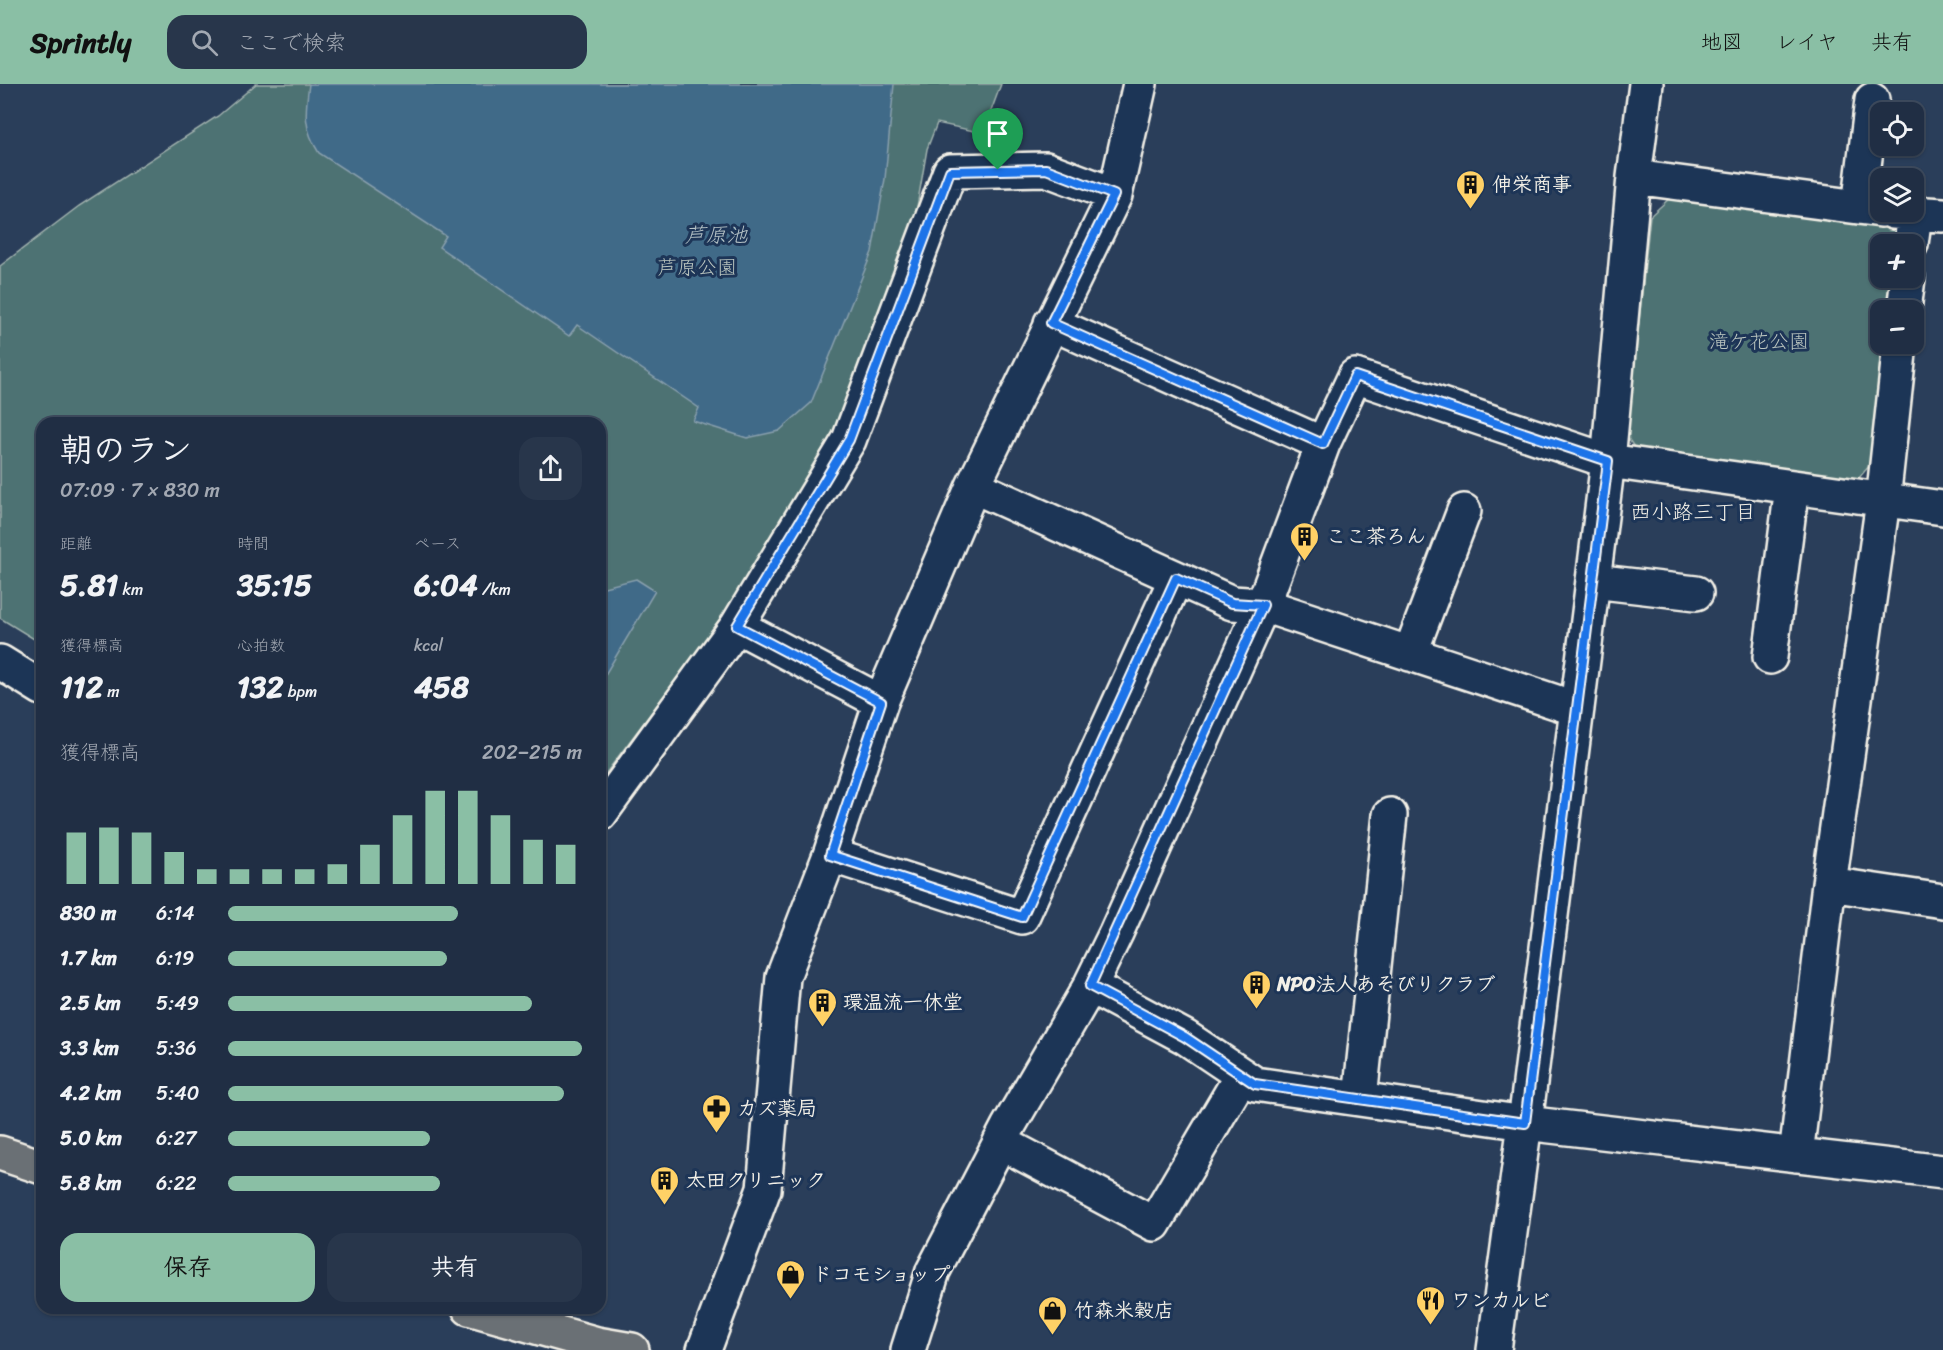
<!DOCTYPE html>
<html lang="ja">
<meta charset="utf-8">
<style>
body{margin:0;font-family:Sriracha,"Klee One",sans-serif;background:#28364b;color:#f1f3f6;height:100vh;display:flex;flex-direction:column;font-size:22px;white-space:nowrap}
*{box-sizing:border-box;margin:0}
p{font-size:20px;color:#a2a8b2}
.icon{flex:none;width:33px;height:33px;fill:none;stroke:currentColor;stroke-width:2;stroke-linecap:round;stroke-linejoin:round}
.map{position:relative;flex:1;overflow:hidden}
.panel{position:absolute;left:36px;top:333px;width:570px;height:897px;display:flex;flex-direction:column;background:#202e44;border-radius:18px;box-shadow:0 2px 4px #0004,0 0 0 2px #3d4a5d}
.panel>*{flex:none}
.fabs{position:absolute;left:1870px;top:18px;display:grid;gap:12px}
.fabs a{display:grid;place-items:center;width:54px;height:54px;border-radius:12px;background:#202e44;box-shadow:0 2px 4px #0004,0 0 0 2px #3d4a5d;font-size:30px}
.pin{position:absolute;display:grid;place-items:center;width:51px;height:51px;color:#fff;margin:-62px -26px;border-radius:50% 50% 50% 0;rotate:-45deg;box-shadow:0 0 6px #0007}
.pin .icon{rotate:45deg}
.round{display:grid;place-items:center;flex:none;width:63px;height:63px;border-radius:18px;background:#28364b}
.summary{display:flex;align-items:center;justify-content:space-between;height:102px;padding:0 24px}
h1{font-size:33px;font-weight:800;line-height:45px}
.metrics{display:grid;grid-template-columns:repeat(3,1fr);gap:9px;height:102px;padding:6px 24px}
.metrics div{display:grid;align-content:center}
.metrics b{font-size:30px;font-weight:800}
.metrics small{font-size:16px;font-weight:400}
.metrics p{font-size:16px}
.chart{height:168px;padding:12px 24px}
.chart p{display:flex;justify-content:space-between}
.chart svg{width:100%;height:108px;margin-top:6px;stroke:#8abfa5;stroke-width:6}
.button{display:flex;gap:12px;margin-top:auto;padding:12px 24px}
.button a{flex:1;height:69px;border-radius:18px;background:#8abfa5;color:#111;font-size:24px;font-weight:800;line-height:69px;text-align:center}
.button a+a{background:#28364b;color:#f1f3f6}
ul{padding:0 24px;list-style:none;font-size:20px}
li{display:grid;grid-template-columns:96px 72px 1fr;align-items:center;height:45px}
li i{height:15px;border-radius:8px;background:#8abfa5}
header{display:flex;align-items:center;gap:36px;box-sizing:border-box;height:84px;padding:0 30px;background:#8abfa5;color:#111}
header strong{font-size:28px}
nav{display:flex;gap:33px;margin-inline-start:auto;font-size:21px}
.search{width:420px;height:54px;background:#28364b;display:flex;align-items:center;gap:15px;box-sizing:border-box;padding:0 21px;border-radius:18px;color:#a2a8b2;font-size:22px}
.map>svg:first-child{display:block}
.green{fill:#4e7273;stroke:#a1b2ae;stroke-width:1.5}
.water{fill:#416a88;stroke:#89a0ae;stroke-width:1.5}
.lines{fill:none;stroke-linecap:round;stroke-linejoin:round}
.minor-casing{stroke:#f4f1e8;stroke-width:38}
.major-casing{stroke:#f4f1e8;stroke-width:38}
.minor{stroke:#1d3557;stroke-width:33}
.major{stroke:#6b6f75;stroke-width:33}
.route-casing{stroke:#fff;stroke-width:12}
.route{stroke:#1a73e8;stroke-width:8}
.labels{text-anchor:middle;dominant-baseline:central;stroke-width:6;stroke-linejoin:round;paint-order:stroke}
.poi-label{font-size:20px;font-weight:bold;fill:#f4f1e8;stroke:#1d3557;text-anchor:start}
.park-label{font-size:20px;fill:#bac5bf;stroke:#1d3557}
.water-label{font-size:21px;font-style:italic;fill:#b5c2c6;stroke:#1d3557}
.neighbourhood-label{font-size:21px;fill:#f4f1e8;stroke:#1d3557}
</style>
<header>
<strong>Sprintly</strong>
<div class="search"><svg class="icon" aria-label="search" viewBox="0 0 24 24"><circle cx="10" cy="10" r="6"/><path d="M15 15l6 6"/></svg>ここで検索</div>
<nav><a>地図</a><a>レイヤ</a><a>共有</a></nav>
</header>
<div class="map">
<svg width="1943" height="1266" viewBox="0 0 1943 1266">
<rect width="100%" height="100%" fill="#2a3e5a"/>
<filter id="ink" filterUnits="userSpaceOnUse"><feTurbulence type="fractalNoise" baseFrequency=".0167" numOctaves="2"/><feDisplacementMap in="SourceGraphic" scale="12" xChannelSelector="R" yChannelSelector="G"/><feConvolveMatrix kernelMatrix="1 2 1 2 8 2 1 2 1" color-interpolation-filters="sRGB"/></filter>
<g filter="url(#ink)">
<path class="green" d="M 256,0 L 1001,0 L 983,49 L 937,39 L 927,65 L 914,140 L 867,255 L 852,318 L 815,393 L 731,522 L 600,697 L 600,339 L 42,339 L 42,560 L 0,534 L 0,182 L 79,122 L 218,32 Z
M 1670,114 L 1885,135 L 1895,147 L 1894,160 L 1881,160 L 1881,194 L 1890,194 L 1887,226 L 1881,226 L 1881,260 L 1883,260 L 1870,381 L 1858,395 L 1634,363 L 1627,353 L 1650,132 Z"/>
<path class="water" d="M 309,0 L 894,0 L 885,95 L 872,168 L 811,319 L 779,347 L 747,354 L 693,337 L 699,324 L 577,241 L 569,252 L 439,163 L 446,152 L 319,69 C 303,44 305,28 309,0 Z
M 636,495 L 655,507 L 600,599 L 600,504 Z"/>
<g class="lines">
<defs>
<path id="minor" d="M 1634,93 L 1881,126
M 1859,123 L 1872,16
M 1893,128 L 1943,131
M 1911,160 L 1915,130
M 1904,226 L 1908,194
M 1051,239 L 1323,360
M 973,402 L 1232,519 L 1263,521 L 1577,625
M 1593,497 L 1696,509
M 737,542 L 881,618
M 1410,570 L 1464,427
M 1770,573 L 1792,403
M 0,578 L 42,604
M 600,730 L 737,542 L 849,356 L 950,87 L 1046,85 L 1115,111
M 830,771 L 1022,833 L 1176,494
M 1829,800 L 1943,817
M 1090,902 L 1185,953 L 1255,1000 L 1525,1039 L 1943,1088
M 1360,1014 L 1390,731
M 1000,1058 L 1154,1140 L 1242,991
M 1796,1071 L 1829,800 L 1883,417 L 1900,260
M 704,1266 L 764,1105 L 783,893 L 830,771 L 881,618 L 973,402 L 1115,111 L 1140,0
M 908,1266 L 933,1187 L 1008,1043 L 1090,902 L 1116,849 L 1263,521 L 1323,360 L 1355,292 L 1608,377 L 1943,424
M 1494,1266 L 1525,1039 L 1608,377 L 1634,93 L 1646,0"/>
<path id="major" d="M 0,1069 L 42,1083
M 469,1224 L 597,1260 L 632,1266"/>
</defs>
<use href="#minor" class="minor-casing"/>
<use href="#major" class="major-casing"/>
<use href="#minor" class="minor"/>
<use href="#major" class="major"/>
</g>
</g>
<g class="lines" filter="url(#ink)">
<defs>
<path id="route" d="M 1046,85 L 1114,111 L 1051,239 L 1323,360 L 1355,292 L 1608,377 L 1525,1039 L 1255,1000 L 1185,953 L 1090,902 L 1263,521 L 1232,519 L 1176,494 L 1022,833 L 830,771 L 881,618 L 737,542 L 849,356 L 950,87 Z"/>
</defs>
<use href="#route" class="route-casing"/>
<use href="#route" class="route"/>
</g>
<defs>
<symbol id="building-pin" viewBox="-11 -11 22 30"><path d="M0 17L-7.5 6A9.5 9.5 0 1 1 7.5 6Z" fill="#ffd166" stroke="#1d3557"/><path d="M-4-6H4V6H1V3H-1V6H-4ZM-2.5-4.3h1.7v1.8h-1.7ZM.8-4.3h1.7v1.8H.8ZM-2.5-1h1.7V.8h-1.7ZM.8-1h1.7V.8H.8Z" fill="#111"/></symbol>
<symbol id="pharmacy-pin" viewBox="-11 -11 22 30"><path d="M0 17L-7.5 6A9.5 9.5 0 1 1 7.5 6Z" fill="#ffd166" stroke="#1d3557"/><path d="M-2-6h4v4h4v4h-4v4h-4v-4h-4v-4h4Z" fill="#111"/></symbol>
<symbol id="shop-pin" viewBox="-11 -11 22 30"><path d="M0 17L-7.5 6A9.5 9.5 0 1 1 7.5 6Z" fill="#ffd166" stroke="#1d3557"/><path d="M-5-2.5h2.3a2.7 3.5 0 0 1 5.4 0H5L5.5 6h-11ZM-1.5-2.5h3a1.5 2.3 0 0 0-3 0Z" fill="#111"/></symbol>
<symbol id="restaurant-pin" viewBox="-11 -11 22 30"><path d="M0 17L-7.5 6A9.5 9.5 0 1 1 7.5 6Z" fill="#ffd166" stroke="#1d3557"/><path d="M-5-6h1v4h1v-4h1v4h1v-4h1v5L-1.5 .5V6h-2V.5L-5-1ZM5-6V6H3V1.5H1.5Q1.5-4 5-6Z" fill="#111"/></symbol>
</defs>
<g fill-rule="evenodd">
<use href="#building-pin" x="1454" y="84" width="33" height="45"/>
<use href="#building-pin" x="1288" y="436" width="33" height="45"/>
<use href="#building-pin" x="1240" y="884" width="33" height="45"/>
<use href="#building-pin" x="806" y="902" width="33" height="45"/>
<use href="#pharmacy-pin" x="700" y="1008" width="33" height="45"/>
<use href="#building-pin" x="648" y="1080" width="33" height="45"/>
<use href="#shop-pin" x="774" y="1174" width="33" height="45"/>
<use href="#restaurant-pin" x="1414" y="1200" width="33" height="45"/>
<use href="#shop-pin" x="1036" y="1210" width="33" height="45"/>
</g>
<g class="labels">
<g class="poi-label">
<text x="1492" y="100">伸栄商事</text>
<text x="1326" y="452">ここ茶ろん</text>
<text x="1277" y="900">NPO法人あそびりクラブ</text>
<text x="843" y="918">環温流一休堂</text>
<text x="737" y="1024">カズ薬局</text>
<text x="686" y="1096">太田クリニック</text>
<text x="812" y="1190">ドコモショップ</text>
<text x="1451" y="1216">ワンカルビ</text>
<text x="1074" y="1226">竹森米穀店</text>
</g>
<g class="park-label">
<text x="697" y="183">芦原公園</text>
<text x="1759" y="257">滝ケ花公園</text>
</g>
<g class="water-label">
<text x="716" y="151">芦原池</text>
</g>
<g class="neighbourhood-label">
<text x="1693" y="428">西小路三丁目</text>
</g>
</g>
</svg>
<div class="fabs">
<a><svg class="icon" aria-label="locate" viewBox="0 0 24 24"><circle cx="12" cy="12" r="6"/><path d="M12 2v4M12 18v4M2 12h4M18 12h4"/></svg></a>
<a><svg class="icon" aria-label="layers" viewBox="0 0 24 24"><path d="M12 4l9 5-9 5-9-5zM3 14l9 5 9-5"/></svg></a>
<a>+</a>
<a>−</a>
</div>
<div class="pin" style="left:998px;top:86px;background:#1e9e55"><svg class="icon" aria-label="arrive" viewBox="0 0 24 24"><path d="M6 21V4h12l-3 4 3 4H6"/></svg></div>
<section class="panel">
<div class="summary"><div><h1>朝のラン</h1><p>07:09 · 7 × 830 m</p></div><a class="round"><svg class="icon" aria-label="share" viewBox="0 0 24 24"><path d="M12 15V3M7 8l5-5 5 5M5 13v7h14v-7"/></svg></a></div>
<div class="metrics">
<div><p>距離</p><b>5.81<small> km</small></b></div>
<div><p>時間</p><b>35:15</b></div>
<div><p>ペース</p><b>6:04<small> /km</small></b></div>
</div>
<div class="metrics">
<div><p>獲得標高</p><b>112<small> m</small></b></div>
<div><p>心拍数</p><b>132<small> bpm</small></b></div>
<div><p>kcal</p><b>458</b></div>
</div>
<div class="chart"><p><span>獲得標高</span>202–215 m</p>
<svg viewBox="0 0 160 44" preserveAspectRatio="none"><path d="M5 44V23M15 44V21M25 44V23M35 44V31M45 44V38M55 44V38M65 44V38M75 44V38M85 44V36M95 44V28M105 44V16M115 44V6M125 44V6M135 44V16M145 44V26M155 44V28"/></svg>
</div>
<ul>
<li><b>830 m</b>6:14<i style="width:65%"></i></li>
<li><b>1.7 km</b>6:19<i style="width:62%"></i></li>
<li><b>2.5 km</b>5:49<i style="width:86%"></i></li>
<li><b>3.3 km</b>5:36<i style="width:100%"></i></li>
<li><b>4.2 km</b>5:40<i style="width:95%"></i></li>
<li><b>5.0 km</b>6:27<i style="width:57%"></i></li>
<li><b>5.8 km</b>6:22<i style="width:60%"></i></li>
</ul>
<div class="button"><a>保存</a><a>共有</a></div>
</section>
</div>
